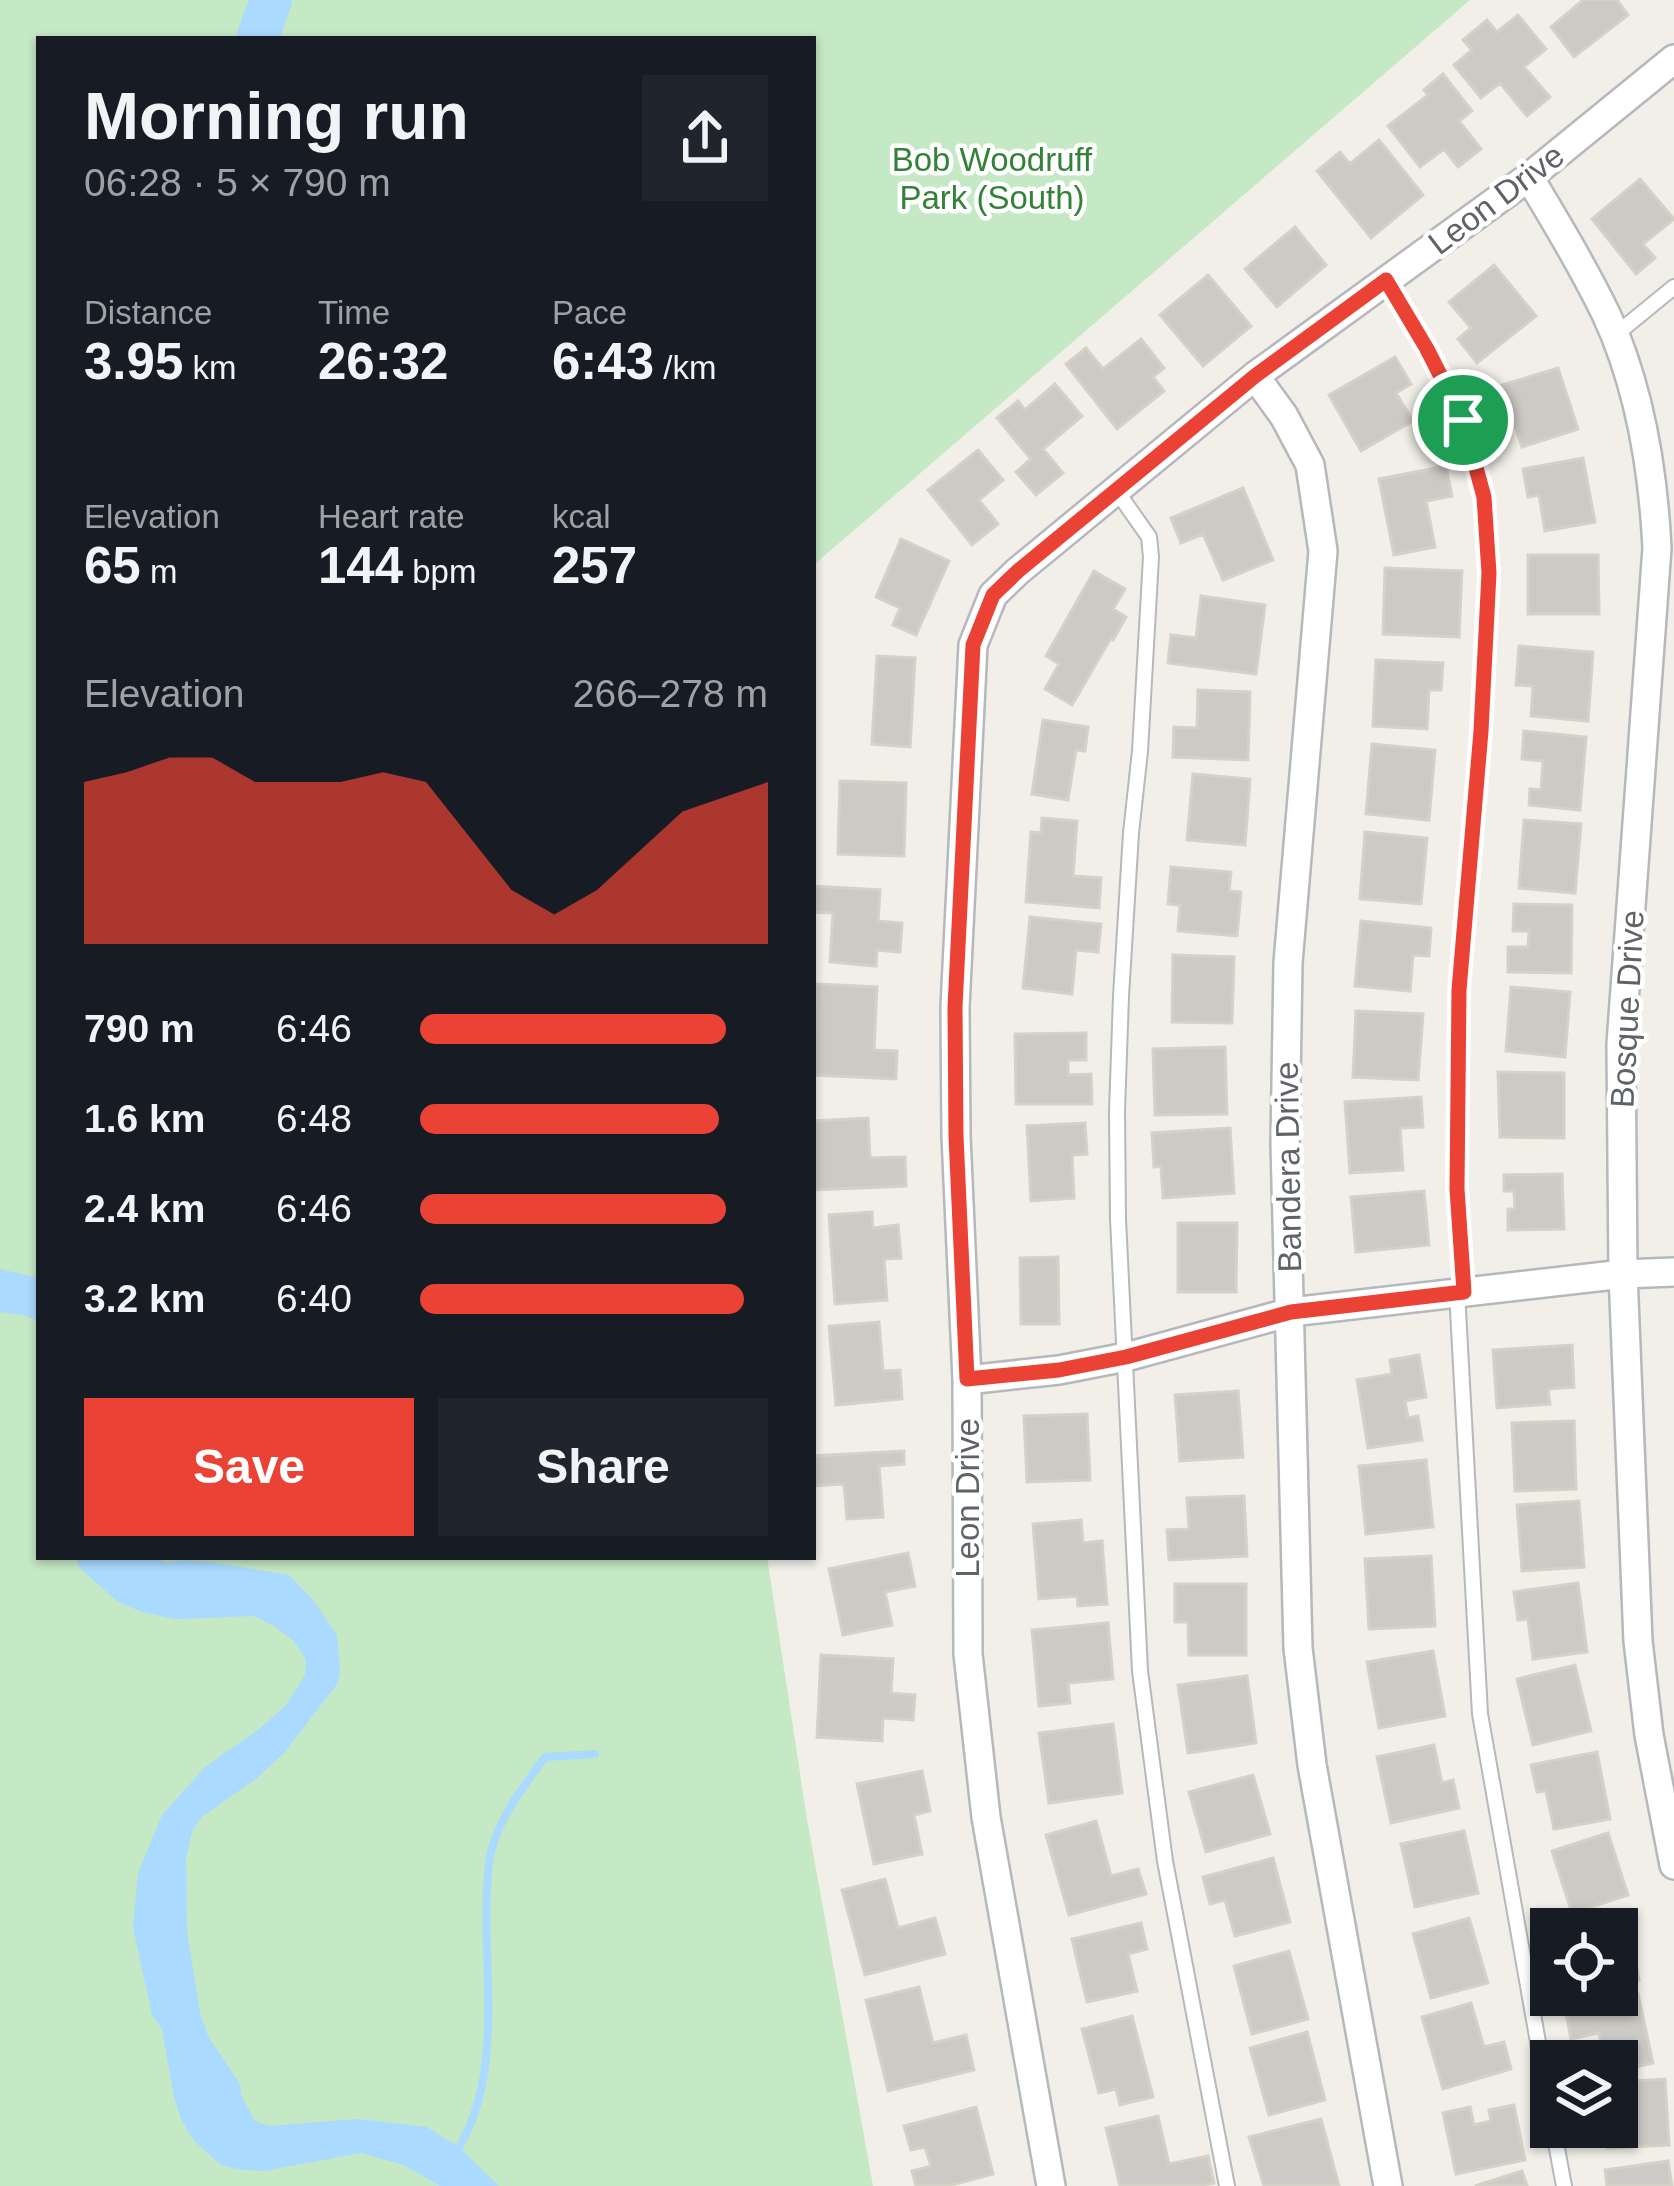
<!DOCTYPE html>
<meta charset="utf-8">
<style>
body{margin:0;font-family:Arial,sans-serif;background:#20242c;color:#f1f3f6;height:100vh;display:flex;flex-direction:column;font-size:45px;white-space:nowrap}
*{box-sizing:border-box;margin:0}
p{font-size:39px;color:#9ea1a6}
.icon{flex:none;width:66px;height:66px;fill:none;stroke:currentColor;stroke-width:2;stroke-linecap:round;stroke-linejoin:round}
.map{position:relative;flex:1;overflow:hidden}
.panel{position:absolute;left:36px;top:36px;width:780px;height:1524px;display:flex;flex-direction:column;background:#171b24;border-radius:0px;box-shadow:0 3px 9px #0004}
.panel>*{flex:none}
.controls{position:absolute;left:1530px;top:1908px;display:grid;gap:24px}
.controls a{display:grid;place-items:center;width:108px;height:108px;border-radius:0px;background:#171b24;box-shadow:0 3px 9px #0004;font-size:60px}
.pin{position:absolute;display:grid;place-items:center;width:102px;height:102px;color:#fff;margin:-51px;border:6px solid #fff;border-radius:50%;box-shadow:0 3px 12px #0007}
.round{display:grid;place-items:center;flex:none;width:126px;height:126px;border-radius:0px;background:#20242c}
.headline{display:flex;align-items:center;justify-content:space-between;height:204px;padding:0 48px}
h1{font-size:66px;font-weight:700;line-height:90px}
.figures{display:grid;grid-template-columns:repeat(3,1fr);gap:18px;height:204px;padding:12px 48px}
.figures div{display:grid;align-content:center}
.figures b{font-size:51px;font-weight:700}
.figures small{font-size:33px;font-weight:400}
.figures p{font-size:33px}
.chart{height:336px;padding:24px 48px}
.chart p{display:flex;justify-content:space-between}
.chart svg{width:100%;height:216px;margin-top:12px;fill:#ea4335;opacity:.7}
.cta{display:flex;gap:24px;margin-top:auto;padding:24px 48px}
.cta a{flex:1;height:138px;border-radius:0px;background:#ea4335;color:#fff;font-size:48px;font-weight:700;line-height:138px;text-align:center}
.cta a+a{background:#20242c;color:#f1f3f6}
ul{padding:0 48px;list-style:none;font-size:39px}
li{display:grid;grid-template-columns:192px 144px 1fr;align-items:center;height:90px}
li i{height:30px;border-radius:15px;background:#ea4335}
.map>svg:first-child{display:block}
.green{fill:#c5e8c5}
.water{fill:#aadaff}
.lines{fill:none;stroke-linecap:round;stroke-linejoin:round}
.stream{stroke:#aadaff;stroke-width:8}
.river{stroke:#aadaff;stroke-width:42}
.building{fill:#cccac5;stroke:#d6d1c6;stroke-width:3}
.service-casing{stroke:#b5b8bc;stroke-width:18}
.minor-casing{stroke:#b5b8bc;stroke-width:32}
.service{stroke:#fff;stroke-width:14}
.minor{stroke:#fff;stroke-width:27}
.route-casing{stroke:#fff;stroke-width:24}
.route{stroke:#ea4335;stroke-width:15}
.labels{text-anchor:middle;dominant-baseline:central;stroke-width:9;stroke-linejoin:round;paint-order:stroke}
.park-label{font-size:33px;fill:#348238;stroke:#fff}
.street-label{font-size:33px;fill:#5f6368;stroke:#fff}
</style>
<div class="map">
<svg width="1674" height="2186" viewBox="0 0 1674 2186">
<rect width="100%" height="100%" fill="#f1efe8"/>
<path class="green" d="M 0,0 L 1470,0 L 816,563 L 813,608 L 813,39 L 39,39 L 39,1557 L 767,1557 L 807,1819 L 873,2186 L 0,2186 Z"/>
<path class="water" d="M 0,1269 L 39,1278 L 39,1321 L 23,1315 L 0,1312 Z
M 76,1557 L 157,1557 L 166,1563 L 184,1560 L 210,1562 L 289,1575 L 313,1600 L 337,1635 L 340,1672 L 337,1684 L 285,1752 L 257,1778 L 203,1816 L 193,1829 L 186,1858 L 187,1931 L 200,2013 L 208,2036 L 240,2084 L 241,2095 L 255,2121 L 270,2126 L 357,2119 L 427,2127 L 460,2148 L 499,2186 L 440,2186 L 404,2165 L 361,2153 L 264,2171 L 235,2169 L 220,2164 L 194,2141 L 182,2121 L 174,2097 L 162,2029 L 152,2015 L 133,1927 L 138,1873 L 162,1815 L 206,1766 L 258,1730 L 287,1704 L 305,1675 L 306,1660 L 294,1641 L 274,1626 L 254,1616 L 176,1619 L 145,1613 L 118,1602 L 79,1567 Z"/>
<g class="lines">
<path class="stream" d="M 456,2152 C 509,2071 478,1954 489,1862 C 495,1822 522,1789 545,1757 L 595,1754"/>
<path class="river" d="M 257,39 L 271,0"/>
</g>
<path class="building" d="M 1583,0 L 1617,0 L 1628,15 L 1574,57 L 1551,27 Z
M 1518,15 L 1546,49 L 1524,67 L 1550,97 L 1527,116 L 1500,83 L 1481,98 L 1454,65 L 1472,50 L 1463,40 L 1487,20 L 1497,32 Z
M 1443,74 L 1472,111 L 1459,121 L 1481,149 L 1458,167 L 1444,149 L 1420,167 L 1388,126 L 1428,95 L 1424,90 Z
M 1379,140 L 1423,195 L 1371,238 L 1317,171 L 1340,152 L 1350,164 Z
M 1640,179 L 1674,219 L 1643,244 L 1655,258 L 1636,274 L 1592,219 Z
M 1295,227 L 1326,265 L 1277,307 L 1245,269 Z
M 1494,265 L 1536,316 L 1477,363 L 1458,339 L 1471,328 L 1449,302 Z
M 1208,275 L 1251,326 L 1203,366 L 1160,315 Z
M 1141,339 L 1164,368 L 1153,377 L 1164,391 L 1117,429 L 1066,364 L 1086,348 L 1103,369 Z
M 1395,357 L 1411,384 L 1396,393 L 1413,421 L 1361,451 L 1329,395 Z
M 1558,368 L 1578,429 L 1522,447 L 1502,385 Z
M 1055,384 L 1082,416 L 1043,449 L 1063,473 L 1036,495 L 1016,472 L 1031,459 L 997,418 L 1018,401 L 1025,410 Z
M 978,450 L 1003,480 L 979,500 L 998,524 L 972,545 L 928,490 Z
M 1583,458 L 1595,522 L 1545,531 L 1539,495 L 1528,497 L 1523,469 Z
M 1446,466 L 1452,496 L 1426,501 L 1435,547 L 1394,555 L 1379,479 Z
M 1243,488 L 1273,560 L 1223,580 L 1203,534 L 1181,543 L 1171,518 Z
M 901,539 L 949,561 L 916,635 L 893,625 L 900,608 L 876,597 Z
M 1528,555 L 1598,555 L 1599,614 L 1528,614 Z
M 1385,568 L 1462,571 L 1459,637 L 1383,634 Z
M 1094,571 L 1125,589 L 1113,609 L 1126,617 L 1113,640 L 1111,638 L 1072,705 L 1045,689 L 1059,664 L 1046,656 Z
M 1201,596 L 1265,605 L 1256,674 L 1168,663 L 1171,635 L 1196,638 Z
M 1519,646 L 1593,652 L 1588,721 L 1531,716 L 1533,686 L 1516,685 Z
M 877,656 L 915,658 L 910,747 L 872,744 Z
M 1376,660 L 1443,663 L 1441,690 L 1429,690 L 1427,729 L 1373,726 Z
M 1198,690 L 1250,692 L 1248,760 L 1173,757 L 1174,727 L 1197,728 Z
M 1043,720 L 1088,727 L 1085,751 L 1076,750 L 1068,800 L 1032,794 Z
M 1524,731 L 1586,737 L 1580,810 L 1529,805 L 1530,789 L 1541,790 L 1543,761 L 1522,759 Z
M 1372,744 L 1435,750 L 1429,820 L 1366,814 Z
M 1193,774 L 1250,779 L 1245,845 L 1187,840 Z
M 840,781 L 906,783 L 904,856 L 838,854 Z
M 1042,818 L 1077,821 L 1073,876 L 1101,878 L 1099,908 L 1026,902 L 1031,832 L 1041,833 Z
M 1524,820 L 1581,824 L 1575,893 L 1519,888 Z
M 1365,832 L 1427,838 L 1421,904 L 1360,899 Z
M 1171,867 L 1231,872 L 1229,891 L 1241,892 L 1237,936 L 1178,931 L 1180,905 L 1168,904 Z
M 813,886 L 880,890 L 878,921 L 902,923 L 900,952 L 877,950 L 876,966 L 830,962 L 833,913 L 813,912 Z
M 1514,904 L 1572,905 L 1571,973 L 1508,972 L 1508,947 L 1528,947 L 1529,931 L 1513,931 Z
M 1030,917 L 1101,924 L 1098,952 L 1076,950 L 1072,994 L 1023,988 Z
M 1361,921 L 1431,928 L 1429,956 L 1413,955 L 1410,991 L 1355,986 Z
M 1173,955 L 1234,957 L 1232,1023 L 1172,1022 Z
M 816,984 L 877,987 L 874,1050 L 897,1051 L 896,1079 L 813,1075 Z
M 1511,987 L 1570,992 L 1565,1057 L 1506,1051 Z
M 1356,1011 L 1423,1014 L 1418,1080 L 1353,1077 Z
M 1086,1033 L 1086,1060 L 1068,1060 L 1068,1075 L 1091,1074 L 1092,1104 L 1016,1104 L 1015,1034 Z
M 1225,1047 L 1227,1114 L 1155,1115 L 1153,1049 Z
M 1498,1072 L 1564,1073 L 1564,1138 L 1500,1137 Z
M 1421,1097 L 1423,1127 L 1400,1128 L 1403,1170 L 1350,1173 L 1345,1102 Z
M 868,1118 L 870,1158 L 905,1157 L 906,1186 L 813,1190 L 813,1121 Z
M 1085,1123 L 1087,1154 L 1072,1155 L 1074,1198 L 1031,1201 L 1027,1126 Z
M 1230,1128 L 1234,1193 L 1163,1198 L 1161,1166 L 1154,1167 L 1152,1133 Z
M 1562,1174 L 1564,1229 L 1508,1230 L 1508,1209 L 1515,1209 L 1514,1191 L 1504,1191 L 1504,1175 Z
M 1424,1191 L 1429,1245 L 1356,1252 L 1351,1197 Z
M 872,1212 L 873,1228 L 898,1225 L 901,1258 L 884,1259 L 887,1300 L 835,1304 L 829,1215 Z
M 1178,1223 L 1237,1223 L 1236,1292 L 1178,1292 Z
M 1058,1257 L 1059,1324 L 1021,1324 L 1020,1258 Z
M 879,1322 L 883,1371 L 900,1370 L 902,1399 L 836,1405 L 829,1326 Z
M 1572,1345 L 1574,1387 L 1548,1389 L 1550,1404 L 1497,1408 L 1493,1350 Z
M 1419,1355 L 1426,1397 L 1405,1401 L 1408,1418 L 1418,1416 L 1422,1440 L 1368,1448 L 1357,1380 L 1392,1374 L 1390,1360 Z
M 1238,1391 L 1243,1457 L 1180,1461 L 1175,1395 Z
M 1087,1414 L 1090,1480 L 1027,1482 L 1024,1416 Z
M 1574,1421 L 1576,1489 L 1515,1491 L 1512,1423 Z
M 904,1451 L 904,1464 L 879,1466 L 883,1517 L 847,1519 L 844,1484 L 813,1486 L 813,1456 Z
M 1426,1460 L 1433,1527 L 1366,1534 L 1359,1466 Z
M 1244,1496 L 1247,1556 L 1169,1560 L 1167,1530 L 1189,1529 L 1187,1498 Z
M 1579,1501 L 1584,1567 L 1522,1571 L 1517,1505 Z
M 1081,1520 L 1083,1543 L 1102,1541 L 1107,1604 L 1078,1606 L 1077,1596 L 1039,1599 L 1033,1524 Z
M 908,1553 L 915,1586 L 885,1592 L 892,1625 L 843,1635 L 829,1569 Z
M 1431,1556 L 1435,1626 L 1369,1629 L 1365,1559 Z
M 1578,1583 L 1587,1652 L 1533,1659 L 1528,1619 L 1518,1620 L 1514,1592 Z
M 1175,1584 L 1246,1584 L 1246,1655 L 1189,1655 L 1188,1622 L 1175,1622 Z
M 1108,1623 L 1113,1679 L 1068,1683 L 1070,1703 L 1039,1706 L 1032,1630 Z
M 1433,1651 L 1445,1716 L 1379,1728 L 1367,1662 Z
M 821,1655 L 893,1659 L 891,1693 L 915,1695 L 913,1720 L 883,1718 L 882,1741 L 817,1737 Z
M 1575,1665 L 1591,1731 L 1533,1745 L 1517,1679 Z
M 1247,1676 L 1256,1743 L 1188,1753 L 1178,1685 Z
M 1113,1724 L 1122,1793 L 1049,1803 L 1039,1733 Z
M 1434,1745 L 1442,1783 L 1453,1780 L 1459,1808 L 1391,1823 L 1377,1757 Z
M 1597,1752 L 1610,1819 L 1554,1829 L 1546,1791 L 1537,1792 L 1531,1765 Z
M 922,1771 L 930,1811 L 914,1815 L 922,1854 L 874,1864 L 857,1784 Z
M 1253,1775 L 1270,1834 L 1206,1852 L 1189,1792 Z
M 1096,1821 L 1111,1876 L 1138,1869 L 1146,1894 L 1069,1915 L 1046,1835 Z
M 1464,1831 L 1478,1893 L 1415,1907 L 1401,1844 Z
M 1608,1833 L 1628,1895 L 1572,1913 L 1552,1851 Z
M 1273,1858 L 1290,1922 L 1235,1936 L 1225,1900 L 1210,1904 L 1203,1877 Z
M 885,1879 L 898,1928 L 935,1918 L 945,1954 L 865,1975 L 842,1890 Z
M 1627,1915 L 1639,1980 L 1617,1984 L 1617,1929 L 1565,1929 L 1565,1927 Z
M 1469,1918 L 1488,1983 L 1431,1998 L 1413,1934 Z
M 1141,1923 L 1147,1949 L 1128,1954 L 1137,1991 L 1087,2002 L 1072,1939 Z
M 1289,1951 L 1308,2019 L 1252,2034 L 1234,1966 Z
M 919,1987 L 933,2043 L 966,2035 L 974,2070 L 888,2091 L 866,2000 Z
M 1638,1994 L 1653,2063 L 1617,2071 L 1617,2061 L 1605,2061 L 1599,2033 L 1571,2039 L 1565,2009 Z
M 1471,2003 L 1484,2047 L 1504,2042 L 1511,2069 L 1443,2089 L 1422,2017 Z
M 1132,2016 L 1153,2097 L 1120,2105 L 1116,2089 L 1099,2093 L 1082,2029 Z
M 1307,2032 L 1325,2100 L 1269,2115 L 1250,2048 Z
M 1665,2079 L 1669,2145 L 1607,2148 L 1605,2127 L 1617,2127 L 1617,2082 Z
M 1514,2105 L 1525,2160 L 1456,2174 L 1443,2113 L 1470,2107 L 1474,2125 L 1491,2121 L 1489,2110 Z
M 976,2107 L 993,2174 L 948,2186 L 916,2186 L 912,2171 L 931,2166 L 925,2147 L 911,2150 L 904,2126 Z
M 1158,2116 L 1169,2164 L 1208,2156 L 1214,2183 L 1199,2186 L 1120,2186 L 1106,2128 Z
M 1321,2119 L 1339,2186 L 1264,2186 L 1249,2137 Z
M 1668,2161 L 1672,2186 L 1607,2186 L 1605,2170 Z
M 1522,2171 L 1527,2186 L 1475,2186 Z"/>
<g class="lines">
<defs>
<path id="service" d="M 1386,281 L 1428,349 L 1464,420 L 1484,497 L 1489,573 L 1481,731 L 1459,990 L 1457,1189 L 1464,1291
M 1614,336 L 1674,287
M 1116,490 L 1149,537 L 1151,557 L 1140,751 L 1131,833 L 1121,996 L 1117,1111 L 1118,1219 L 1140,1671 L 1165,1861 L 1227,2186
M 1457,1292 L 1480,1714 L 1551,2116
M 1553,2127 L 1564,2186"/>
<path id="minor" d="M 1529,177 C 1556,222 1583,267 1606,314 C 1640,387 1653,469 1657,548 L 1621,1044 L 1623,1274 L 1638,1641 L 1649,1735 L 1674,1865
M 1255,376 L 1284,416 L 1310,465 L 1323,551 L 1288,963 L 1285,1144 L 1298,1648 L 1312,1765 L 1388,2186
M 967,1380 L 1059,1370 L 1126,1357 L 1291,1312 L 1623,1274 L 1674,1272
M 1051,2186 L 986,1817 L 968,1654 L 967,1380 L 956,1136 L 955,1007 L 973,645 L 993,595 L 1018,571 L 1255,376 L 1529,177 L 1674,59"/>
</defs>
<use href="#service" class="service-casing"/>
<use href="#minor" class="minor-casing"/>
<use href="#service" class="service"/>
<use href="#minor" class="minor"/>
</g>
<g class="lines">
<defs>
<path id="route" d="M 1386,280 L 1427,349 L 1463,420 L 1484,497 L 1489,573 L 1481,731 L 1459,990 L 1457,1189 L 1464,1292 L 1291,1312 L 1126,1357 L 1059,1370 L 967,1379 L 956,1136 L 955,1007 L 973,645 L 993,595 L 1018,571 L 1255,376 Z"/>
</defs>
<use href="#route" class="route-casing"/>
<use href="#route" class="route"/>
</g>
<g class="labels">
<g class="park-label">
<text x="992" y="159">Bob Woodruff<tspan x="992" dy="38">Park (South)</tspan></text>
</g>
<g class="street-label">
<text transform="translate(1496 199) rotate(-37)">Leon Drive</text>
<text transform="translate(1627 1009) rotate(-87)">Bosque Drive</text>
<text transform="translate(1288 1167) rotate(-91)">Bandera Drive</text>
<text transform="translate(967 1498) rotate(-90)">Leon Drive</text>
</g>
</g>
</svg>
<div class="controls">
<a><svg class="icon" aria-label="locate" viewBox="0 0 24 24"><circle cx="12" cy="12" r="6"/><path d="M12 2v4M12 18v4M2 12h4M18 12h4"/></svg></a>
<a><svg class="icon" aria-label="layers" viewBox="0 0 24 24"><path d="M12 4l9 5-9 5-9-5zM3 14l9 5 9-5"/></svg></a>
</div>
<div class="pin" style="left:1463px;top:420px;background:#1e9e55"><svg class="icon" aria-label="arrive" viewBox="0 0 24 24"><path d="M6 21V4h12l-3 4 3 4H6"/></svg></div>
<section class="panel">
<div class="headline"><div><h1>Morning run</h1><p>06:28 · 5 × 790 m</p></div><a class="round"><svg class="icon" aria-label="share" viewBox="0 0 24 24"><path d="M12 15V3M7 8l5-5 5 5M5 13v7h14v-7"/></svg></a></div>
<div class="figures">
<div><p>Distance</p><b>3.95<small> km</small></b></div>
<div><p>Time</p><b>26:32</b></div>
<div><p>Pace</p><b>6:43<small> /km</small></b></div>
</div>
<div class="figures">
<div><p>Elevation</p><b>65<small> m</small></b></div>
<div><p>Heart rate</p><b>144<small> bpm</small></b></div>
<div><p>kcal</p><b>257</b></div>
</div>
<div class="chart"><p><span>Elevation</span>266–278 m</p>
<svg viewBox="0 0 160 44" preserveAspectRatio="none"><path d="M0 44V11L10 9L20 6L30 6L40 11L50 11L60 11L70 9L80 11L90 22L100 33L110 38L120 33L130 25L140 17L150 14L160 11V44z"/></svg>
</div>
<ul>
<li><b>790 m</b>6:46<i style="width:88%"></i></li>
<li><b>1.6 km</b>6:48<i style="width:86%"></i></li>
<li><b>2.4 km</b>6:46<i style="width:88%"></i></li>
<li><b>3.2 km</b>6:40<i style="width:93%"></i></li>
</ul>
<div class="cta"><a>Save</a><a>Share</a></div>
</section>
</div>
